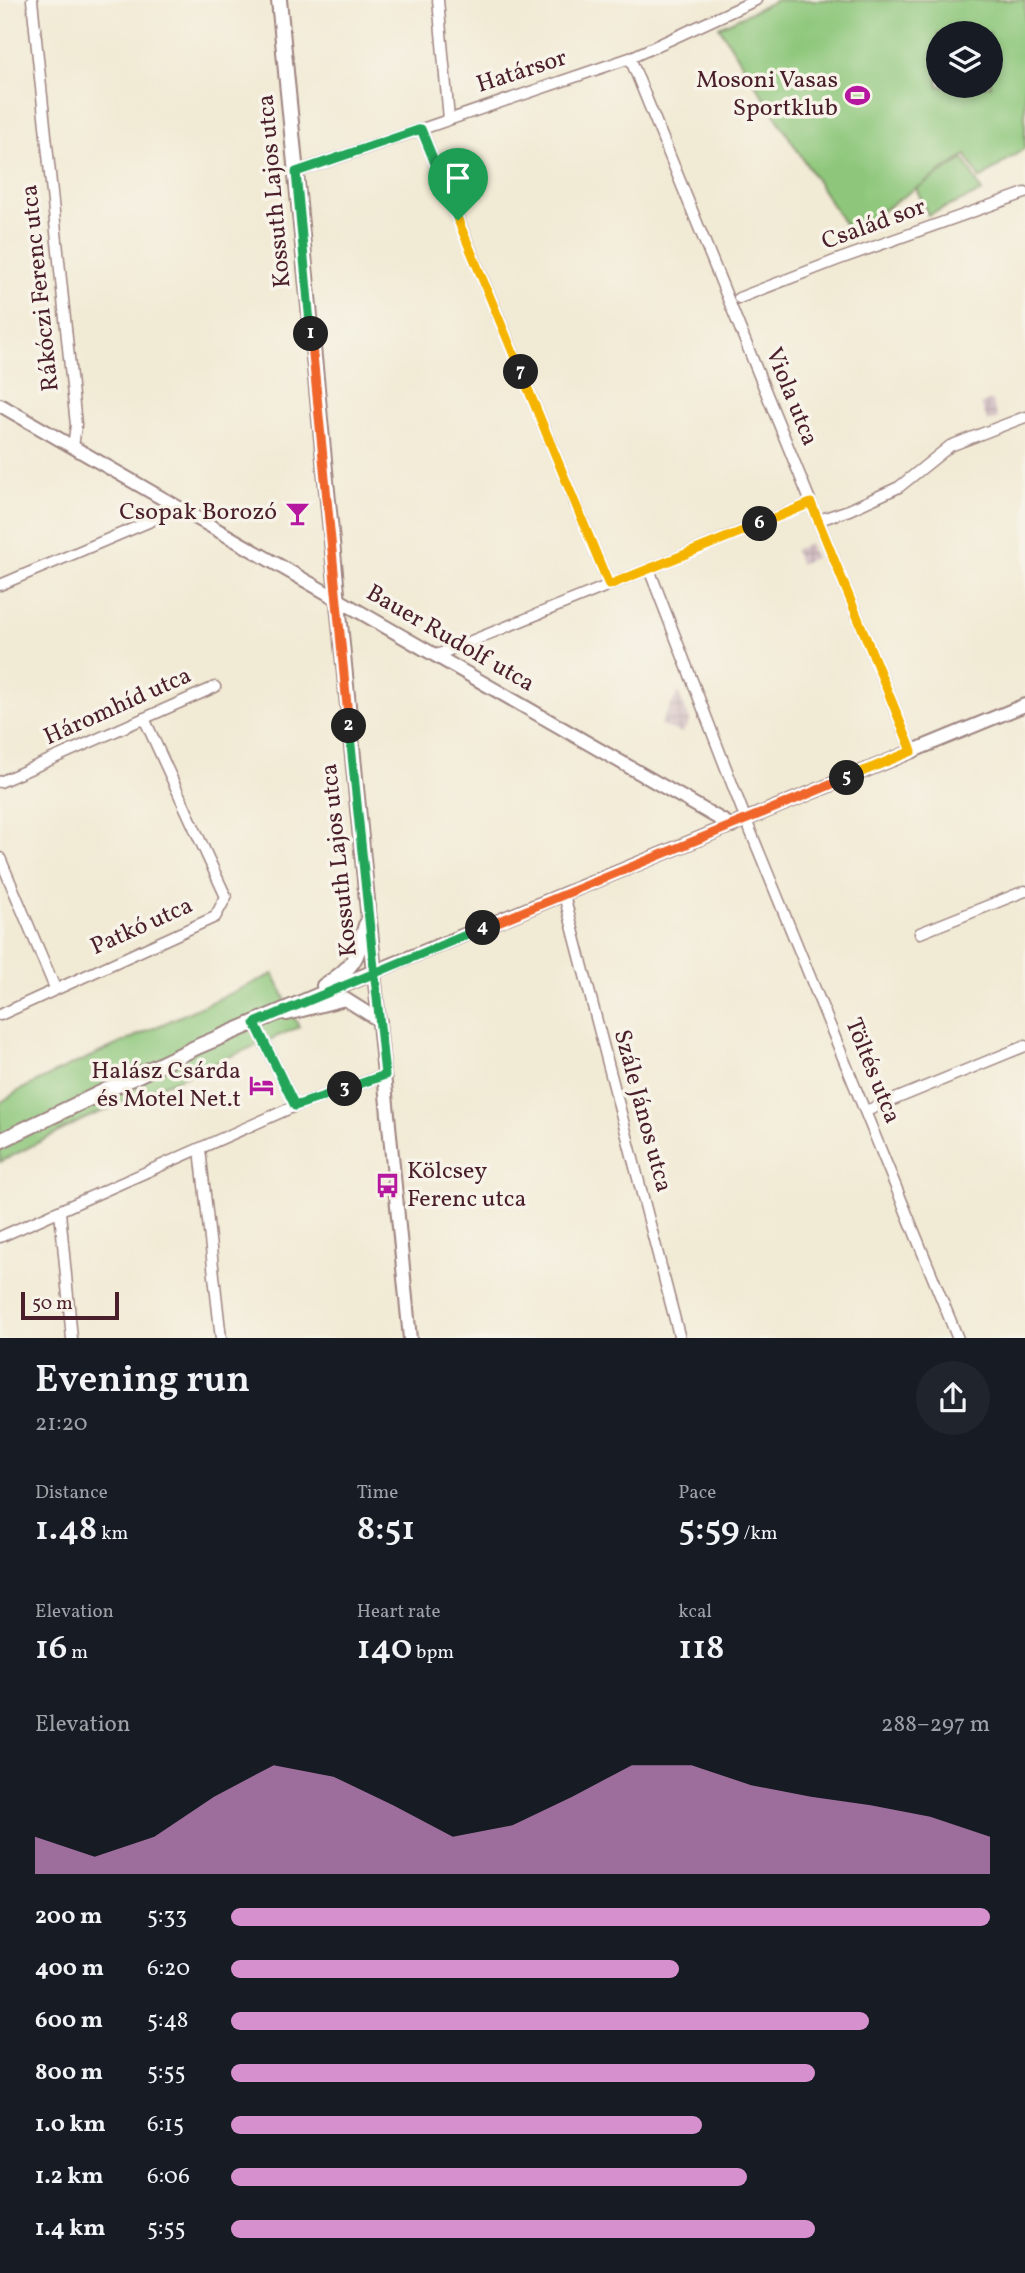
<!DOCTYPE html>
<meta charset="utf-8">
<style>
body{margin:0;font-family:Vollkorn,serif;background:#20242c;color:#f1f3f6;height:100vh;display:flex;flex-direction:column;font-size:26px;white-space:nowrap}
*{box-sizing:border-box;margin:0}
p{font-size:23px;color:#9ea1a6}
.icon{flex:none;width:38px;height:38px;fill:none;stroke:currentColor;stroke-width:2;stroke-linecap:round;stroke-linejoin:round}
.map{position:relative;height:1338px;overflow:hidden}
.sheet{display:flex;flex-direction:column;background:#171b24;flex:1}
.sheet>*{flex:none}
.tools{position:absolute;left:926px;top:21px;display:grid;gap:14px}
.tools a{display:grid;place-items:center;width:77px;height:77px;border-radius:50%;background:#171b24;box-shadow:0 4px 10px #0003;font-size:35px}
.scale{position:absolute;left:21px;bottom:18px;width:98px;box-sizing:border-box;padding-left:7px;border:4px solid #4a1f2b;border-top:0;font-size:19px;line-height:24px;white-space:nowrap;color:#4a1f2b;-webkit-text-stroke:5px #f7f3e8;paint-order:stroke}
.pin{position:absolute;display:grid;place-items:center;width:60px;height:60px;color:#fff;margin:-72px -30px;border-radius:50% 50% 50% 0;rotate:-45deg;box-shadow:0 0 7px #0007}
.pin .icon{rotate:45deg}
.km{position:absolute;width:35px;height:35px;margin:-18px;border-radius:50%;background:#222;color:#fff;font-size:19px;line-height:35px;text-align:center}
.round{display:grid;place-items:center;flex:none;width:74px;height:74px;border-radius:37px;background:#20242c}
.summary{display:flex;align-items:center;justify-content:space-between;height:119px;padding:0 35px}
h1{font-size:38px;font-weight:600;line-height:52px}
.stats{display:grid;grid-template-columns:repeat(3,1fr);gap:10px;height:119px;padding:7px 35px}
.stats div{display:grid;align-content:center}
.stats b{font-size:35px;font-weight:600}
.stats small{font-size:19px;font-weight:400}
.stats p{font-size:19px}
.chart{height:196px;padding:14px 35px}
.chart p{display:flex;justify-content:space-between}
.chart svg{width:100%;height:126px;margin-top:7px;fill:#d690ce;opacity:.7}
ul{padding:0 35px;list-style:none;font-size:23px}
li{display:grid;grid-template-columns:112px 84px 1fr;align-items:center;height:52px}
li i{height:18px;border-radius:9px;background:#d690ce}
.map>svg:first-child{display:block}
.industrial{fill:url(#industrial-grid)}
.green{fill:#8ec77b;stroke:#6c7353;stroke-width:2;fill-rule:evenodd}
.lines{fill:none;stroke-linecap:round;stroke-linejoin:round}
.minor-casing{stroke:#9e8480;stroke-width:13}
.tertiary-casing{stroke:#9e8480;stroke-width:16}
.secondary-casing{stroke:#9e8480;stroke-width:18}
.minor{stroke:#fff;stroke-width:10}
.tertiary{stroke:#fff;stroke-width:12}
.secondary{stroke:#fff;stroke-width:14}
.split-1-casing{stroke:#fff;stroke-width:14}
.split-2-casing{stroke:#fff;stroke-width:14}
.split-3-casing{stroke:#fff;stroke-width:14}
.split-4-casing{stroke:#fff;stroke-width:14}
.split-5-casing{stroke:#fff;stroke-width:14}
.split-6-casing{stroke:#fff;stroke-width:14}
.split-7-casing{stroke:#fff;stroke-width:14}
.split-8-casing{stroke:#fff;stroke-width:14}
.split-1{stroke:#22a559;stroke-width:9}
.split-2{stroke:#f0652b;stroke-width:9}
.split-3{stroke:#22a559;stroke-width:9}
.split-4{stroke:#22a559;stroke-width:9}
.split-5{stroke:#f0652b;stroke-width:9}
.split-6{stroke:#f5b400;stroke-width:9}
.split-7{stroke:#f5b400;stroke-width:9}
.split-8{stroke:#f5b400;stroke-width:9}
.labels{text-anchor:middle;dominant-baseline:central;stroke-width:7;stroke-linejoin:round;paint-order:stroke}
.street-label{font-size:24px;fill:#4a1f2b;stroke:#f7f3e8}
.poi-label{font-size:24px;fill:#4a1f2b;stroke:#f7f3e8;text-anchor:end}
</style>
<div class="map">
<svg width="1025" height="1339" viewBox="0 0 1025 1339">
<defs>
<pattern id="industrial-grid" width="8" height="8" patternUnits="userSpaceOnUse" patternTransform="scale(1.75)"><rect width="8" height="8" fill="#d2bec3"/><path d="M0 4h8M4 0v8" fill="none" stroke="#b6a3a8"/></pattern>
</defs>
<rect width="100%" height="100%" fill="#f7f3e8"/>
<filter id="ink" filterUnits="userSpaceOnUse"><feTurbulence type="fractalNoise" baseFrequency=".0143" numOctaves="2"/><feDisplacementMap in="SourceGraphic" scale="14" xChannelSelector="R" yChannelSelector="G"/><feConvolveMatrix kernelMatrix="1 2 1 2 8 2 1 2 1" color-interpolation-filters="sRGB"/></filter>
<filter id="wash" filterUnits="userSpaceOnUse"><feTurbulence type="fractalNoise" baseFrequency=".00686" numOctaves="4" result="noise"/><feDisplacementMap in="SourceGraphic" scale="28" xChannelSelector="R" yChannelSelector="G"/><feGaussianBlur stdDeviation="1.57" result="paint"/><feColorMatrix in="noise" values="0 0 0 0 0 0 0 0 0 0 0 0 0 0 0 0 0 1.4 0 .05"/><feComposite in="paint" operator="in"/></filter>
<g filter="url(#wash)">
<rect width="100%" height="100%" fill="#f1ead4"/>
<path class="industrial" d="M 991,400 L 998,418 L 988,422 L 981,404 Z
M 809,544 L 815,558 L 800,564 L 794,550 Z
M 678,692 L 690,721 L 682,733 L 660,725 Z"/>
<path class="green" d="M 777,0 L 1025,0 L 1025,148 L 980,179 L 966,155 L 917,188 L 964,159 L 982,192 L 928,215 L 916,188 L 850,233 L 719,27 ZM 938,33 L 990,33 L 990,86 L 938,86 Z
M 273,974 L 299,1027 L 82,1120 L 0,1162 L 0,1103 L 18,1091 L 59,1071 Z"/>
</g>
<g filter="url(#ink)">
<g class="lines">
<defs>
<path id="minor" d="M 32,0 L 76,425 L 73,447
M 438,0 L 449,119
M 630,58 L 912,751
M 421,129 L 609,585
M 296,172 L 630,58 L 756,0
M 739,298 L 837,260 L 1025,193
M 819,520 L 849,510 L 899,487 L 950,446 L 1025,417
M 649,569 L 746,820 L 958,1339
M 0,585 L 151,521 L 173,504
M 437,655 L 811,503
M 0,782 L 215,687
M 0,858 L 55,988
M 564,895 L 680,1339
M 920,933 L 1025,891
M 0,1015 L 215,917 L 226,897 L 144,718
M 255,1023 L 295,1106
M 866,1111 L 1025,1046
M 200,1149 L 221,1339
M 60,1212 L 72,1339
M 0,1237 L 295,1106 L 385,1075"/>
<path id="tertiary" d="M 0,405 L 732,826
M 287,1014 L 345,999 L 380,1021
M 410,1339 L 374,972 L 1025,705"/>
<path id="secondary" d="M 324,986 C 355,967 356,959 366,925
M 0,1141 L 199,1046 L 374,972 L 279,0"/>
</defs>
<use href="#minor" class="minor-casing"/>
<use href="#tertiary" class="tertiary-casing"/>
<use href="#secondary" class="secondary-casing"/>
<use href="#minor" class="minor"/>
<use href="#tertiary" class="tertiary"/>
<use href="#secondary" class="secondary"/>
</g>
</g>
<g class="lines" filter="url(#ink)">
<defs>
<path id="split-1" d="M 311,334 L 296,172 L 421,129 L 458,220"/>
<path id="split-2" d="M 311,334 L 349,726"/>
<path id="split-3" d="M 345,1089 L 385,1075 L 349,726"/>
<path id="split-4" d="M 345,1089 L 295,1106 L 255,1023 L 483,928"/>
<path id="split-5" d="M 483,928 L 847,778"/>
<path id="split-6" d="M 760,524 L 811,503 L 912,751 L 847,778"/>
<path id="split-7" d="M 521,372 L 609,585 L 760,524"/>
<path id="split-8" d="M 458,220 L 521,372"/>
</defs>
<use href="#split-1" class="split-1-casing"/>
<use href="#split-2" class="split-2-casing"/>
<use href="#split-3" class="split-3-casing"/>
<use href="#split-4" class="split-4-casing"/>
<use href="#split-5" class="split-5-casing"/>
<use href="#split-6" class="split-6-casing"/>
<use href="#split-7" class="split-7-casing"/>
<use href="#split-8" class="split-8-casing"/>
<use href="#split-1" class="split-1"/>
<use href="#split-2" class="split-2"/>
<use href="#split-3" class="split-3"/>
<use href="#split-4" class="split-4"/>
<use href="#split-5" class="split-5"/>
<use href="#split-6" class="split-6"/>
<use href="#split-7" class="split-7"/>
<use href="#split-8" class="split-8"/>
</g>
<defs>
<symbol id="stadium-bare" viewBox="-9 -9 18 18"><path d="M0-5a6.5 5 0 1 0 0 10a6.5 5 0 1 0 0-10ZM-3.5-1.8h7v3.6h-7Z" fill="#b5179e" stroke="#f7f3e8" stroke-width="2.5" paint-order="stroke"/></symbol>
<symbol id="bar-bare" viewBox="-9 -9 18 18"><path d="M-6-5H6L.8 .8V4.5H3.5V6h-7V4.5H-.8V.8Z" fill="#b5179e" stroke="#f7f3e8" stroke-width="2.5" paint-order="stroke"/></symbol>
<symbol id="hotel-bare" viewBox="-9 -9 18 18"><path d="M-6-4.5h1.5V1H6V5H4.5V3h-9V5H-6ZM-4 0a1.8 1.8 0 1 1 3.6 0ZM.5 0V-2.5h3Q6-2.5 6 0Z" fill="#b5179e" stroke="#f7f3e8" stroke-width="2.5" paint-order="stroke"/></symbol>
<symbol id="bus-bare" viewBox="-9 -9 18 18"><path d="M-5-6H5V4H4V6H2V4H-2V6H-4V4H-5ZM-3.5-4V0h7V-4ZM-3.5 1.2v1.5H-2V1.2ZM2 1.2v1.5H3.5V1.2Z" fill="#b5179e" stroke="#f7f3e8" stroke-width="2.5" paint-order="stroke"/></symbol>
</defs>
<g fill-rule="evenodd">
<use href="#stadium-bare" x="840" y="78" width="35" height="35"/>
<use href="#bar-bare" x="280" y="496" width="35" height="35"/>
<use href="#hotel-bare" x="244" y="1068" width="35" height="35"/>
<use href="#bus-bare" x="370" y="1168" width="35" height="35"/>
</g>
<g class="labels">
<g class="street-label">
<text transform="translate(522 72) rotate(-18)">Határsor</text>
<text transform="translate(275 191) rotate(-95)">Kossuth Lajos utca</text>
<text transform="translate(874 225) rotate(-20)">Család sor</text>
<text transform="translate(41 288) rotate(-96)">Rákóczi Ferenc utca</text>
<text transform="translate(791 397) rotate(68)">Viola utca</text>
<text transform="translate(450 639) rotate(30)">Bauer Rudolf utca</text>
<text transform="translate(118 707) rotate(-24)">Háromhíd utca</text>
<text transform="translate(340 860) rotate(-96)">Kossuth Lajos utca</text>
<text transform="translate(142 927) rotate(-24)">Patkó utca</text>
<text transform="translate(872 1071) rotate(68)">Töltés utca</text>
<text transform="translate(642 1111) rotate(75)">Szále János utca</text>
</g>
<g class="poi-label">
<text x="838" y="81">Mosoni Vasas<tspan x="838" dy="28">Sportklub</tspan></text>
<text x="277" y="513">Csopak Borozó</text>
<text x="241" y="1072">Halász Csárda<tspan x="241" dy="28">és Motel Net.t</tspan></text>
<text x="407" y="1172" text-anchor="start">Kölcsey<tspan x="407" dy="28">Ferenc utca</tspan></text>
</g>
</g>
</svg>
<div class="tools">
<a><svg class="icon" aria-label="layers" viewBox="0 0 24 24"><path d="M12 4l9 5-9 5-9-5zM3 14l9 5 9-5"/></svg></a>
</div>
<div class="scale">50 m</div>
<div class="pin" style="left:458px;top:220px;background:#1e9e55"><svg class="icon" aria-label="arrive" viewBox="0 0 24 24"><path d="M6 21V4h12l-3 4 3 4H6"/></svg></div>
<b class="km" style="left:311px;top:334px">1</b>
<b class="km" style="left:349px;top:726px">2</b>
<b class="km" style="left:345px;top:1089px">3</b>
<b class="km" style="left:483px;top:928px">4</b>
<b class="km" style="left:847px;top:778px">5</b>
<b class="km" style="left:760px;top:524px">6</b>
<b class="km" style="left:521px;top:372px">7</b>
</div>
<section class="sheet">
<div class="summary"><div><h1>Evening run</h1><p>21:20</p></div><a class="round"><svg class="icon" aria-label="share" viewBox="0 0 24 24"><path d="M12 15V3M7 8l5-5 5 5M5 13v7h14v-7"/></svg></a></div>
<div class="stats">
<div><p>Distance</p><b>1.48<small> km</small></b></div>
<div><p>Time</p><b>8:51</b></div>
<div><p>Pace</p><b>5:59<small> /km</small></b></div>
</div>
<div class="stats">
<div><p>Elevation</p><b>16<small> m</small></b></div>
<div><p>Heart rate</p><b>140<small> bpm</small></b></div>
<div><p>kcal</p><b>118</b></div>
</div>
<div class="chart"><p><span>Elevation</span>288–297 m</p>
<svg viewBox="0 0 160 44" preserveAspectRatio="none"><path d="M0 44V31L10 38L20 31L30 17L40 6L50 10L60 20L70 31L80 27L90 17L100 6L110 6L120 13L130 17L140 20L150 24L160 31V44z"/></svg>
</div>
<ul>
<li><b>200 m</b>5:33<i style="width:100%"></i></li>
<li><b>400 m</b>6:20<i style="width:59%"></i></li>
<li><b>600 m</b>5:48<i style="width:84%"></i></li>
<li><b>800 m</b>5:55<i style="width:77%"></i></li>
<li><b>1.0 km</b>6:15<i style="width:62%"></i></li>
<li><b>1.2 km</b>6:06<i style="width:68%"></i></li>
<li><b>1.4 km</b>5:55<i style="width:77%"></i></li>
</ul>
</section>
